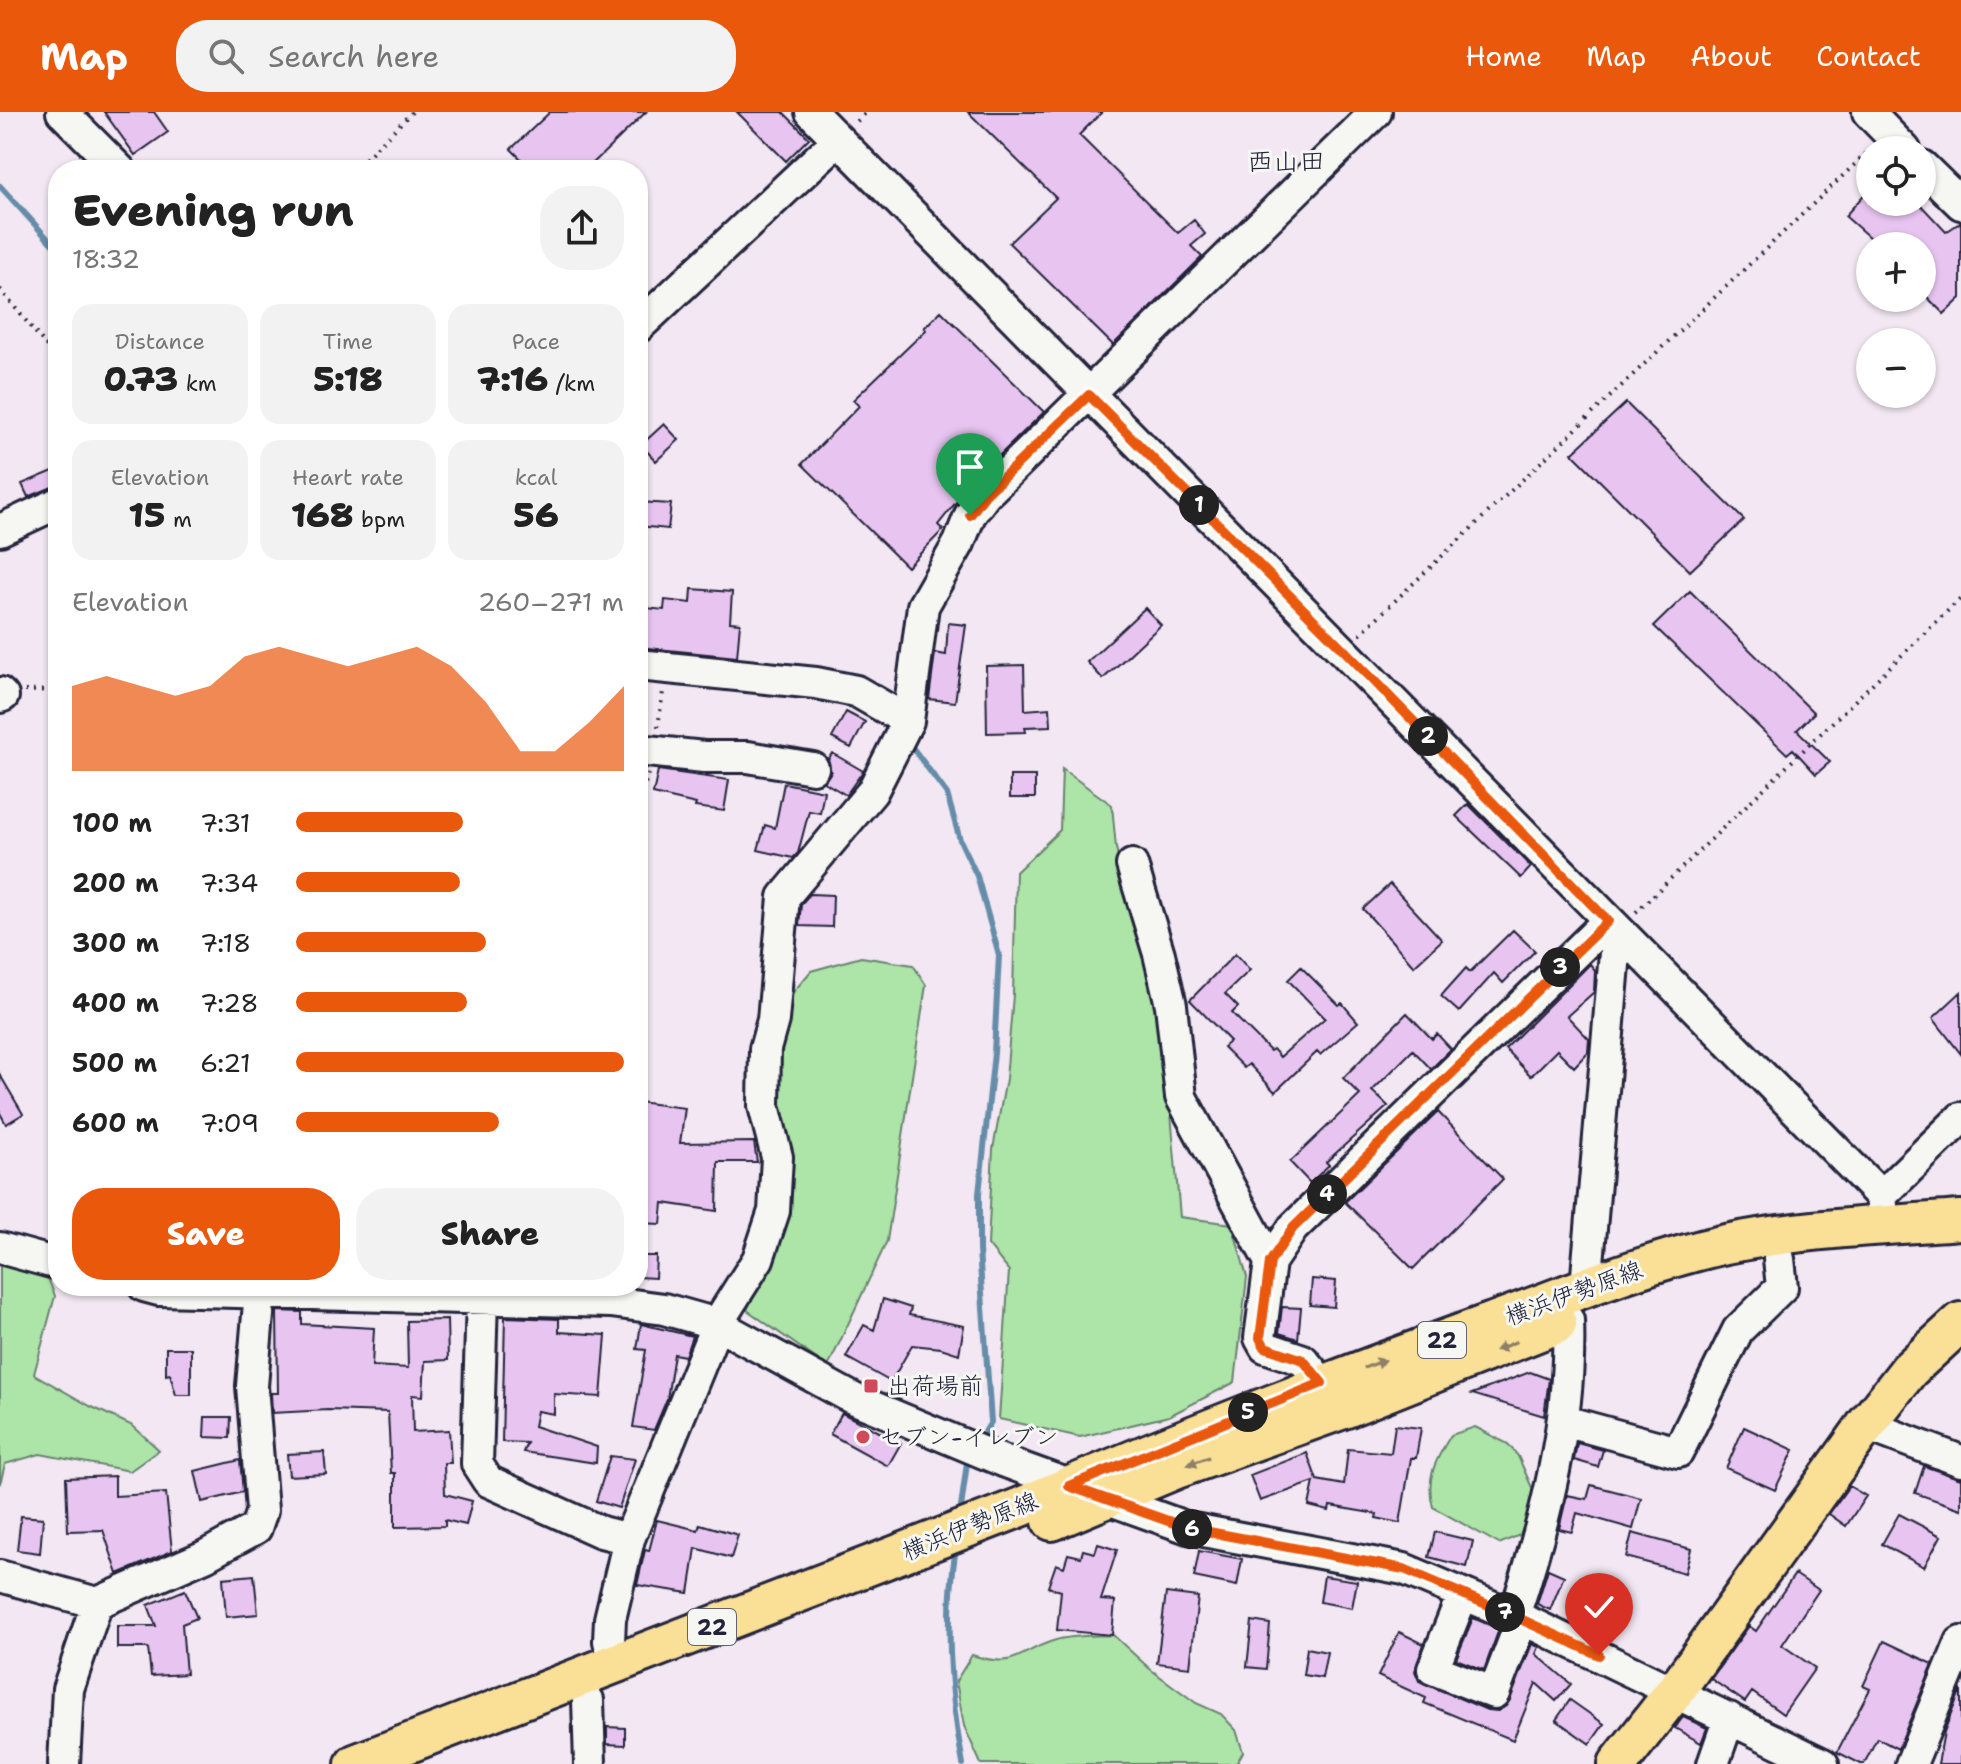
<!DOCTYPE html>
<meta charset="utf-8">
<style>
body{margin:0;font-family:"Shantell Sans","Klee One",sans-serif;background:#f2f2f2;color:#222;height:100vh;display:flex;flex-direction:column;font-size:30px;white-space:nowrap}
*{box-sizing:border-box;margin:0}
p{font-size:26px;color:#767676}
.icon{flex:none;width:44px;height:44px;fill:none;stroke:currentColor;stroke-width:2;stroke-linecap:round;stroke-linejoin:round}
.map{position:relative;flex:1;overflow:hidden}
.drawer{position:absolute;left:48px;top:48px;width:600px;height:1136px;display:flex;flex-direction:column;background:#fff;border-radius:32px;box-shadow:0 2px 6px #0004}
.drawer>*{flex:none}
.buttons{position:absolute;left:1856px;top:24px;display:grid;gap:16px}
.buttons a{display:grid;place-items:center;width:80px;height:80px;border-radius:50%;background:#fff;box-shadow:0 2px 6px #0004;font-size:40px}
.pin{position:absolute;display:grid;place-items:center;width:68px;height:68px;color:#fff;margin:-82px -34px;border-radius:50% 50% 50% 0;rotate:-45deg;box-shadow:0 0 8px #0007}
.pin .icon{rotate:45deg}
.km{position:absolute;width:40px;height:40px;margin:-20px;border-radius:50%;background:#222;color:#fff;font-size:22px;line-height:40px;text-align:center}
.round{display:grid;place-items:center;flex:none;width:84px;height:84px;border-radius:32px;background:#f2f2f2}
.headline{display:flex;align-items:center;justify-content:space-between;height:136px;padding:0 24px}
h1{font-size:44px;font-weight:800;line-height:60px}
.metrics{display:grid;grid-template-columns:repeat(3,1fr);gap:12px;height:136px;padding:8px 24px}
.metrics div{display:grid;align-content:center;border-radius:20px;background:#f2f2f2;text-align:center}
.metrics b{font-size:34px;font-weight:800}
.metrics small{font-size:22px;font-weight:400}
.metrics p{font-size:22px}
.chart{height:224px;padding:16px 24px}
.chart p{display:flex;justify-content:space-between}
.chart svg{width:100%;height:144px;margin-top:8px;fill:#ea580c;opacity:.7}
.action{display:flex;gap:16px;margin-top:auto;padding:16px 24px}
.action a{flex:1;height:92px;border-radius:32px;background:#ea580c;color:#fff;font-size:32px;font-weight:800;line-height:92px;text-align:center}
.action a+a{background:#f2f2f2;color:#222}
ul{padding:0 24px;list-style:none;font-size:26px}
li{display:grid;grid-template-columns:128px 96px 1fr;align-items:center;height:60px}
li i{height:20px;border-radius:10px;background:#ea580c}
header{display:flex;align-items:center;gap:48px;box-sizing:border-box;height:112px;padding:0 40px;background:#ea580c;color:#fff}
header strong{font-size:38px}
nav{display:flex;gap:44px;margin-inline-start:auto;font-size:28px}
.search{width:560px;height:72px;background:#f2f2f2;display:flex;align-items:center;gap:20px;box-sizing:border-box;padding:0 28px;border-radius:32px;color:#767676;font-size:30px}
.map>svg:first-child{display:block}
.green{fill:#ade4a7;stroke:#688371;stroke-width:2}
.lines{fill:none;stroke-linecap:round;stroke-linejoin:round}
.stream{stroke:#658daa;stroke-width:6}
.building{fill:#e8c5f1;stroke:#22223b;stroke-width:2}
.minor-casing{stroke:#22223b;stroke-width:36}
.major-casing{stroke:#22223b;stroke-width:44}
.path{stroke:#22223b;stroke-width:4;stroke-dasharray:2 6;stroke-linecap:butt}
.minor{stroke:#f6f6f2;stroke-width:30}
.major{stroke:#fadf96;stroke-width:38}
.oneway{fill:#8e8068}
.route-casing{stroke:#fff;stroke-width:16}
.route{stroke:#ea580c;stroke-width:10}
.poi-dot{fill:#d1495b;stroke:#f6f6f2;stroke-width:3}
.labels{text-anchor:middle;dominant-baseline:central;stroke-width:6;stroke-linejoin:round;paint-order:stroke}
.shield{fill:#f6f6f2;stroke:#626272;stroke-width:2}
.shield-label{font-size:22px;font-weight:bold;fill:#22223b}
.street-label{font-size:24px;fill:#22223b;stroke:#f6f6f2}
.poi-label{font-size:24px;fill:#22223b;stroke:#f6f6f2;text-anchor:start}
.neighbourhood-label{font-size:26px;fill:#22223b;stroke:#f6f6f2}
</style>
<header>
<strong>Map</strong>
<div class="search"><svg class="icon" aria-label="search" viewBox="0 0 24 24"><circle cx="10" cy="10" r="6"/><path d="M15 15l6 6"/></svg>Search here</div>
<nav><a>Home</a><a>Map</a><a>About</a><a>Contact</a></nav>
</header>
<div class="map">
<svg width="1961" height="1652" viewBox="0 0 1961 1652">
<rect width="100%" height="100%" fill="#f2e7f2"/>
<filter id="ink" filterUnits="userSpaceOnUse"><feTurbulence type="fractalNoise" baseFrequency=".0125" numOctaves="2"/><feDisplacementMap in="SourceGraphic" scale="16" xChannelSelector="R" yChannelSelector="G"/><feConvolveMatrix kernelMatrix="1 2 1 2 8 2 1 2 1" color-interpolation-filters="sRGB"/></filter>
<g filter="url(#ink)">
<path class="green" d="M 1062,657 L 1112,693 L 1116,736 L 1153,876 L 1170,990 L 1180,1105 L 1232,1112 L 1247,1165 L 1235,1270 L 1169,1304 L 1080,1325 L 999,1307 L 1009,1159 L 988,1133 L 993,1037 L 1006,967 L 1013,883 L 1016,760 L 1060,718 Z
M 861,845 L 913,853 L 926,873 L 887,1129 L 828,1255 L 747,1198 L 782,1117 L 789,1022 L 776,999 L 777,938 L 790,884 L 811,859 Z
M 0,1152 L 48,1166 L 55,1184 L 34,1262 L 90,1294 L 133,1314 L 159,1338 L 130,1359 L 40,1342 L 5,1352 L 0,1372 Z
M 1475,1315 L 1508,1332 L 1518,1344 L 1533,1378 L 1528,1407 L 1520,1423 L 1499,1432 L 1433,1395 C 1425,1366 1436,1347 1451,1323 Z
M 1113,1523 L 1150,1557 L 1196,1591 L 1221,1602 L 1236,1618 L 1243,1640 L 1236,1652 L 981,1652 L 964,1614 L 956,1569 L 972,1543 C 1017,1558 1018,1539 1056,1528 C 1073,1523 1095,1524 1113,1523 Z"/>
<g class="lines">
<path class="stream" d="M 0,74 L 58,138
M 909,631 L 947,682 L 960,728 L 977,764 L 999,843 L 994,941 L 979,1082 L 979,1138 L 991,1310 L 979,1330
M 960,1403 L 967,1351 L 971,1344
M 956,1434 C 945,1509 949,1577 963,1652"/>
</g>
<path class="building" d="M 104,0 L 154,0 L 168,20 L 135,43 Z
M 550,0 L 646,0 L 586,58 L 532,58 L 511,37 Z
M 737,0 L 783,0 L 809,26 L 786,49 Z
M 968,0 L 1102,0 L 1079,23 L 1178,121 L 1194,108 L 1205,122 L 1191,134 L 1202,145 L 1113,233 L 1009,131 L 1056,86 Z
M 1870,76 L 1870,90 L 1898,90 L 1905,98 L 1914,90 L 1918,90 L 1946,120 L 1961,110 L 1961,186 L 1944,202 L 1922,180 L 1922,134 L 1879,134 L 1845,104 Z
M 941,199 L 1044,300 L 972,370 L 938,413 L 943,418 L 907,455 L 802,352 L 859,294 L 853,288 L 926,218 L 924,216 Z
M 1626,291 L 1744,408 L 1690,459 L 1572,341 Z
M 664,312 L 679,328 L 656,349 L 641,333 Z
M 58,357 L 58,373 L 28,385 L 22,372 Z
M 638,390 L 671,392 L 668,417 L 638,414 Z
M 692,477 L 732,480 L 730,510 L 740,511 L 737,545 L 638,535 L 638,495 L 664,498 L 665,488 L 691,491 Z
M 1690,479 L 1814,601 L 1797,618 L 1830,650 L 1816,662 L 1793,637 L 1787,642 L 1654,514 Z
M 1145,496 L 1161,513 L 1103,567 L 1087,550 Z
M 948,511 L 966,513 L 955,590 L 929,587 L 935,541 L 946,543 Z
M 1024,553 L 1025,598 L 1050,596 L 1051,614 L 1025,615 L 1026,620 L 987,621 L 986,554 Z
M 846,600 L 865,610 L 851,636 L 832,626 Z
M 832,641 L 863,659 L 846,683 L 824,670 L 831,660 L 828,648 Z
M 658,658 L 729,668 L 724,699 L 695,695 L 696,692 L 653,682 Z
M 1010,664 L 1035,664 L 1035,686 L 1010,686 Z
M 784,671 L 824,679 L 820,701 L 809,699 L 798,741 L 793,746 L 758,738 L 765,713 L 775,716 Z
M 1468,692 L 1531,755 L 1521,766 L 1456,704 Z
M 1390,772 L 1442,828 L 1414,854 L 1363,797 Z
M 810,782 L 833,783 L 832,815 L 799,814 L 801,792 Z
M 1513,818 L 1535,839 L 1503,871 L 1494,861 L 1459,900 L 1441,884 L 1466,856 L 1470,860 Z
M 1235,842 L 1250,858 L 1225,882 L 1238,895 L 1232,901 L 1270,939 L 1273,937 L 1280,945 L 1325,906 L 1288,868 L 1301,855 L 1339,893 L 1342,891 L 1358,910 L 1320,943 L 1317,940 L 1275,980 L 1249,952 L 1244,956 L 1223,935 L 1230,929 L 1190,888 Z
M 1590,852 L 1595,858 L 1594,880 L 1567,904 L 1589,927 L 1588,940 L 1574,955 L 1557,938 L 1531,964 L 1505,937 Z
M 1961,880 L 1961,942 L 1933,906 Z
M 1407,901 L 1432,927 L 1437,922 L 1451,937 L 1431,957 L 1413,938 L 1372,979 L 1388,994 L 1326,1050 L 1329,1053 L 1310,1071 L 1290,1050 L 1360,983 L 1343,966 Z
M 0,963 L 23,1002 L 6,1012 L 0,1001 Z
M 638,990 L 685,996 L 680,1031 L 754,1030 L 757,1050 L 718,1050 L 717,1099 L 663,1091 L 661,1112 L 638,1111 Z
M 1438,1000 L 1503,1067 L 1413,1157 L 1345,1090 Z
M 638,1144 L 656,1144 L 655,1166 L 638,1165 Z
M 1312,1167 L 1336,1169 L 1334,1195 L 1310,1193 Z
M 883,1187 L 911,1196 L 909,1203 L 964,1214 L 959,1242 L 941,1236 L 912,1233 L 891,1270 L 846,1245 L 864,1213 L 874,1218 Z
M 1282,1195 L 1301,1196 L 1298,1227 L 1279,1221 Z
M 277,1199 L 302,1200 L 302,1212 L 374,1216 L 372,1254 L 408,1256 L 407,1209 L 447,1208 L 448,1248 L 425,1249 L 423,1284 L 412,1283 L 413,1320 L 449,1318 L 451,1351 L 444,1351 L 445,1382 L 472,1389 L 466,1413 L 445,1408 L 445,1414 L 395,1415 L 395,1361 L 391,1361 L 388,1300 L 328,1298 L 272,1301 L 271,1281 L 278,1281 Z
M 505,1205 L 559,1207 L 559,1220 L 606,1223 L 601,1285 L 554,1282 L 554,1302 L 537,1299 L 534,1314 L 597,1335 L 596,1351 L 523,1340 L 527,1331 L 502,1330 Z
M 641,1212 L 692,1224 L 685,1244 L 674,1242 L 667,1287 L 654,1318 L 633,1315 L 646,1238 L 637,1237 Z
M 166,1236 L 191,1236 L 191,1283 L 176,1283 L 170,1262 L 166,1263 Z
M 1530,1260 L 1549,1267 L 1544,1304 L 1472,1282 Z
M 842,1301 L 901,1331 L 888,1354 L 830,1322 Z
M 205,1305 L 231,1305 L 230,1326 L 204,1325 Z
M 1395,1313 L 1421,1316 L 1416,1346 L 1411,1346 L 1400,1411 L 1376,1406 L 1377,1402 L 1330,1394 L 1329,1399 L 1309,1394 L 1314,1370 L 1260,1389 L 1250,1363 L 1307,1341 L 1317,1368 L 1344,1373 L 1348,1337 L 1391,1341 Z
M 1744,1315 L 1794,1338 L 1775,1378 L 1726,1356 Z
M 1577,1331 L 1603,1338 L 1598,1355 L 1574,1348 Z
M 324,1340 L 326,1362 L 289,1364 L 287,1342 Z
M 610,1344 L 635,1347 L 619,1396 L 596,1389 Z
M 240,1348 L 243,1380 L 202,1390 L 195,1359 Z
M 1924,1354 L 1961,1367 L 1961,1397 L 1915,1381 Z
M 115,1364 L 115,1384 L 166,1381 L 172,1439 L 118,1462 L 103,1418 L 68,1419 L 66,1366 Z
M 1591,1373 L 1641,1386 L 1633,1417 L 1577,1401 L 1572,1420 L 1559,1417 L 1567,1383 L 1587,1387 Z
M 1849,1374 L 1866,1384 L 1846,1414 L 1829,1402 Z
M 1899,1402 L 1941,1424 L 1924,1455 L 1882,1432 Z
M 21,1404 L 43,1406 L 40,1441 L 17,1438 Z
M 657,1408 L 698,1418 L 700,1412 L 738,1423 L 731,1446 L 696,1436 L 689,1481 L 637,1473 L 645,1438 L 649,1439 Z
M 1435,1420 L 1473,1429 L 1467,1455 L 1429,1445 Z
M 1632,1421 L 1691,1437 L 1685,1461 L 1626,1445 Z
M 1098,1432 L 1117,1438 L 1101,1488 L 1115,1489 L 1112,1523 L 1057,1518 L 1061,1479 L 1048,1475 L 1056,1452 L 1064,1455 L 1068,1442 L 1081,1445 L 1083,1438 L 1095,1441 Z
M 1199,1439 L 1242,1447 L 1237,1474 L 1194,1465 Z
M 1548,1457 L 1564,1464 L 1550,1498 L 1537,1492 Z
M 1795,1462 L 1819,1478 L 1782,1533 L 1815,1556 L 1783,1602 L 1752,1580 L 1745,1590 L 1711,1567 L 1749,1514 L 1756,1519 Z
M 254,1463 L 258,1502 L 226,1505 L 223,1466 Z
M 1324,1464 L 1357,1469 L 1352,1496 L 1320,1490 Z
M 185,1478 L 197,1506 L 182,1512 L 186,1562 L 151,1564 L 148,1536 L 117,1536 L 117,1514 L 156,1514 L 148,1493 Z
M 1166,1481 L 1198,1485 L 1190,1555 L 1157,1551 Z
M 1473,1506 L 1499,1517 L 1484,1558 L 1456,1547 Z
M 1252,1509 L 1270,1512 L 1266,1557 L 1247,1555 Z
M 1399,1520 L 1424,1532 L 1415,1559 L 1419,1569 L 1487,1598 L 1498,1599 L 1506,1594 L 1510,1588 L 1532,1532 L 1539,1535 L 1536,1542 L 1571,1572 L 1556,1589 L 1536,1571 L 1513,1628 L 1424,1591 L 1426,1586 L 1378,1564 Z
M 1884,1529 L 1933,1552 L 1898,1637 L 1877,1626 L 1864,1652 L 1861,1652 L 1837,1640 L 1870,1577 L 1863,1574 Z
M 1307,1536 L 1327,1540 L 1322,1566 L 1303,1563 Z
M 1961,1577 L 1961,1652 L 1938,1652 L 1944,1620 Z
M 1570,1588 L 1604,1612 L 1590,1632 L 1556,1608 Z
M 1683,1605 L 1707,1616 L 1701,1631 L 1675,1616 Z
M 607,1615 L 625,1616 L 625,1633 L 607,1632 Z"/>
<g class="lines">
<defs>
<path id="minor" d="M 62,0 L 120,58
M 811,0 L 1881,1084 L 1884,1113
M 1868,0 L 1905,38
M 1922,54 L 1961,92
M 638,215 L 838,28
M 0,418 L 58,391
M 638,553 L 816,571 L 856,579 L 908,609
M 0,581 L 3,584 L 0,585
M 638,638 L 704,645 L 748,645 L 813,656
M 1132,753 L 1159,842 L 1171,893 L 1181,985 L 1270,1150
M 1881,1084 L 1961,1006
M 0,1136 L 58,1152
M 144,1174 L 159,1178 L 611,1190 L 664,1197 L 717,1212 L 852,1286 L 1003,1349 L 1188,1416 L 1404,1457 L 1522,1507 L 1823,1652
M 1592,1174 L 1587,1164 L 1588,1151 L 1617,818
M 482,1186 L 477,1352 L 488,1369 L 601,1420 L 629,1427
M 1322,1271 L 1303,1248 L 1265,1235 L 1260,1226 L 1270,1150 L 1293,1116 L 1608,809
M 1564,1309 L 1678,1340 L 1738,1218 L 1782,1175 L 1779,1147
M 1866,1313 L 1961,1349
M 0,1464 L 97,1491 L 205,1444 L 256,1416 L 262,1398 L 252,1274 L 260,1179
M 1463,1482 L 1433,1557 L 1494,1581 L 1522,1507
M 1514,1504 C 1545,1410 1572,1307 1568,1208
M 615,1553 L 609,1529 L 610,1507 L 629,1427 L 717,1212 L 758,1147 L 774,1099 L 777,1045 L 764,994 L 765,937 L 773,908 L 784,785 L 872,680 L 908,609 L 923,494 L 959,431 L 970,403 L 985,383 L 1376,0
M 588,1588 L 590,1652
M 64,1652 L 68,1577 L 97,1491
M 1713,1652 L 1729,1606
M 1911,1652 L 1961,1530"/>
<path id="major" d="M 1052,1409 L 1179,1356 L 1346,1296 L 1557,1212
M 355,1652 L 1021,1395 C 1176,1328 1332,1268 1490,1211 C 1567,1183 1645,1150 1726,1132 C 1803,1116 1883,1114 1961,1108
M 1618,1652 L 1675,1579 L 1866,1313 L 1909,1258 L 1961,1210"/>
</defs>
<use href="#minor" class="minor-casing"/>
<use href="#major" class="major-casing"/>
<path class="path" d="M 857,9 L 867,0
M 354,58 L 412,0
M 0,177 L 58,248
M 1360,522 L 1870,38
M 25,579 L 52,578 L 58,583
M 658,615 L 663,580
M 638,694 L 648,662
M 1636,800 L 1961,486"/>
<use href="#minor" class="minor"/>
<use href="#major" class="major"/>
</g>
<defs><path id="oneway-solid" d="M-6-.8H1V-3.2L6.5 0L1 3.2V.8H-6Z" transform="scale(2)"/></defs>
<g class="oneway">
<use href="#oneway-solid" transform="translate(1506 1234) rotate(157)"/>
<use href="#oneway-solid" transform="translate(1375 1252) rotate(-20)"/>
<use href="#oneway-solid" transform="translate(1198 1349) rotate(160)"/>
</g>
</g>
<g class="lines" filter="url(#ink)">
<defs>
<path id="route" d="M 970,403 L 985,383 L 1089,283 L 1344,538 L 1608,809 L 1293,1116 L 1270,1150 L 1260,1226 L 1265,1235 L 1303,1248 L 1322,1271 L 1069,1374 L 1188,1416 L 1404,1457 L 1514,1504 L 1599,1543"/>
</defs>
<use href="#route" class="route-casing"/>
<use href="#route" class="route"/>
</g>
<g class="poi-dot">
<rect x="863" y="1266" width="16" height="16" rx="4"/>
<circle cx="863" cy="1325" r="8"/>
</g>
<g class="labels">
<g class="shield">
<rect x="1418" y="1210" width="48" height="36" rx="6"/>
<rect x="688" y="1497" width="48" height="36" rx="6"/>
</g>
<g class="shield-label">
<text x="1442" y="1228">22</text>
<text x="712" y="1515">22</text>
</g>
<g class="street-label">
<text transform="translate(1574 1181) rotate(-20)">横浜伊勢原線</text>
<text transform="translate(970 1414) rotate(-22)">横浜伊勢原線</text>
</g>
<g class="poi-label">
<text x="887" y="1274">出荷場前</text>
<text x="879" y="1325">セブン-イレブン</text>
</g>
<g class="neighbourhood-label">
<text x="1286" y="48">西山田</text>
</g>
</g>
</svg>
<div class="buttons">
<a><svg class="icon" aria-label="locate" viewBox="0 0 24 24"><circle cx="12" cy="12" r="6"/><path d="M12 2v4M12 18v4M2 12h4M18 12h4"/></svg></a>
<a>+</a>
<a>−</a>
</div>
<div class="pin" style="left:970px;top:403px;background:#1e9e55"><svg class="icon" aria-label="arrive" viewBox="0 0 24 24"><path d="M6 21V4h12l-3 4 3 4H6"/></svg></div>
<div class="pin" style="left:1599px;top:1543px;background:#d93025"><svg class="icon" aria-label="check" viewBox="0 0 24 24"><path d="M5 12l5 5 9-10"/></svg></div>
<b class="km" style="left:1199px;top:393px">1</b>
<b class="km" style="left:1428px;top:624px">2</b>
<b class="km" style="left:1560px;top:855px">3</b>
<b class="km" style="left:1327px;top:1082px">4</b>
<b class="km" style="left:1248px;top:1300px">5</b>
<b class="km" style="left:1192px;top:1417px">6</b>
<b class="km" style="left:1505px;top:1500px">7</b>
<section class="drawer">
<div class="headline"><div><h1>Evening run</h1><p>18:32</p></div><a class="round"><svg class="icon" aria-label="share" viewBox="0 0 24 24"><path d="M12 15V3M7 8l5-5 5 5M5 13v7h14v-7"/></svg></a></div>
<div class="metrics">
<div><p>Distance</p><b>0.73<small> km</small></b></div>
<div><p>Time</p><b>5:18</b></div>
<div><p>Pace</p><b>7:16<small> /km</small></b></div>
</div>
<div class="metrics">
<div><p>Elevation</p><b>15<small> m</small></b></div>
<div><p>Heart rate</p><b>168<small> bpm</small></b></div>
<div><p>kcal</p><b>56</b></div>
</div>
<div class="chart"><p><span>Elevation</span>260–271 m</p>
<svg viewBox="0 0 160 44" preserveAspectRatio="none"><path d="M0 44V18L10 15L20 18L30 21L40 18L50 9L60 6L70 9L80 12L90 9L100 6L110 12L120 23L130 38L140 38L150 29L160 18V44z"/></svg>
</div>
<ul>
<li><b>100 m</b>7:31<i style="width:51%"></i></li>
<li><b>200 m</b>7:34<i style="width:50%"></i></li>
<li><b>300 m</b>7:18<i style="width:58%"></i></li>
<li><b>400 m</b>7:28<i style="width:52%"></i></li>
<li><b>500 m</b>6:21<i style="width:100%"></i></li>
<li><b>600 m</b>7:09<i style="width:62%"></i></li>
</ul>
<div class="action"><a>Save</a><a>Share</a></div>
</section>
</div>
